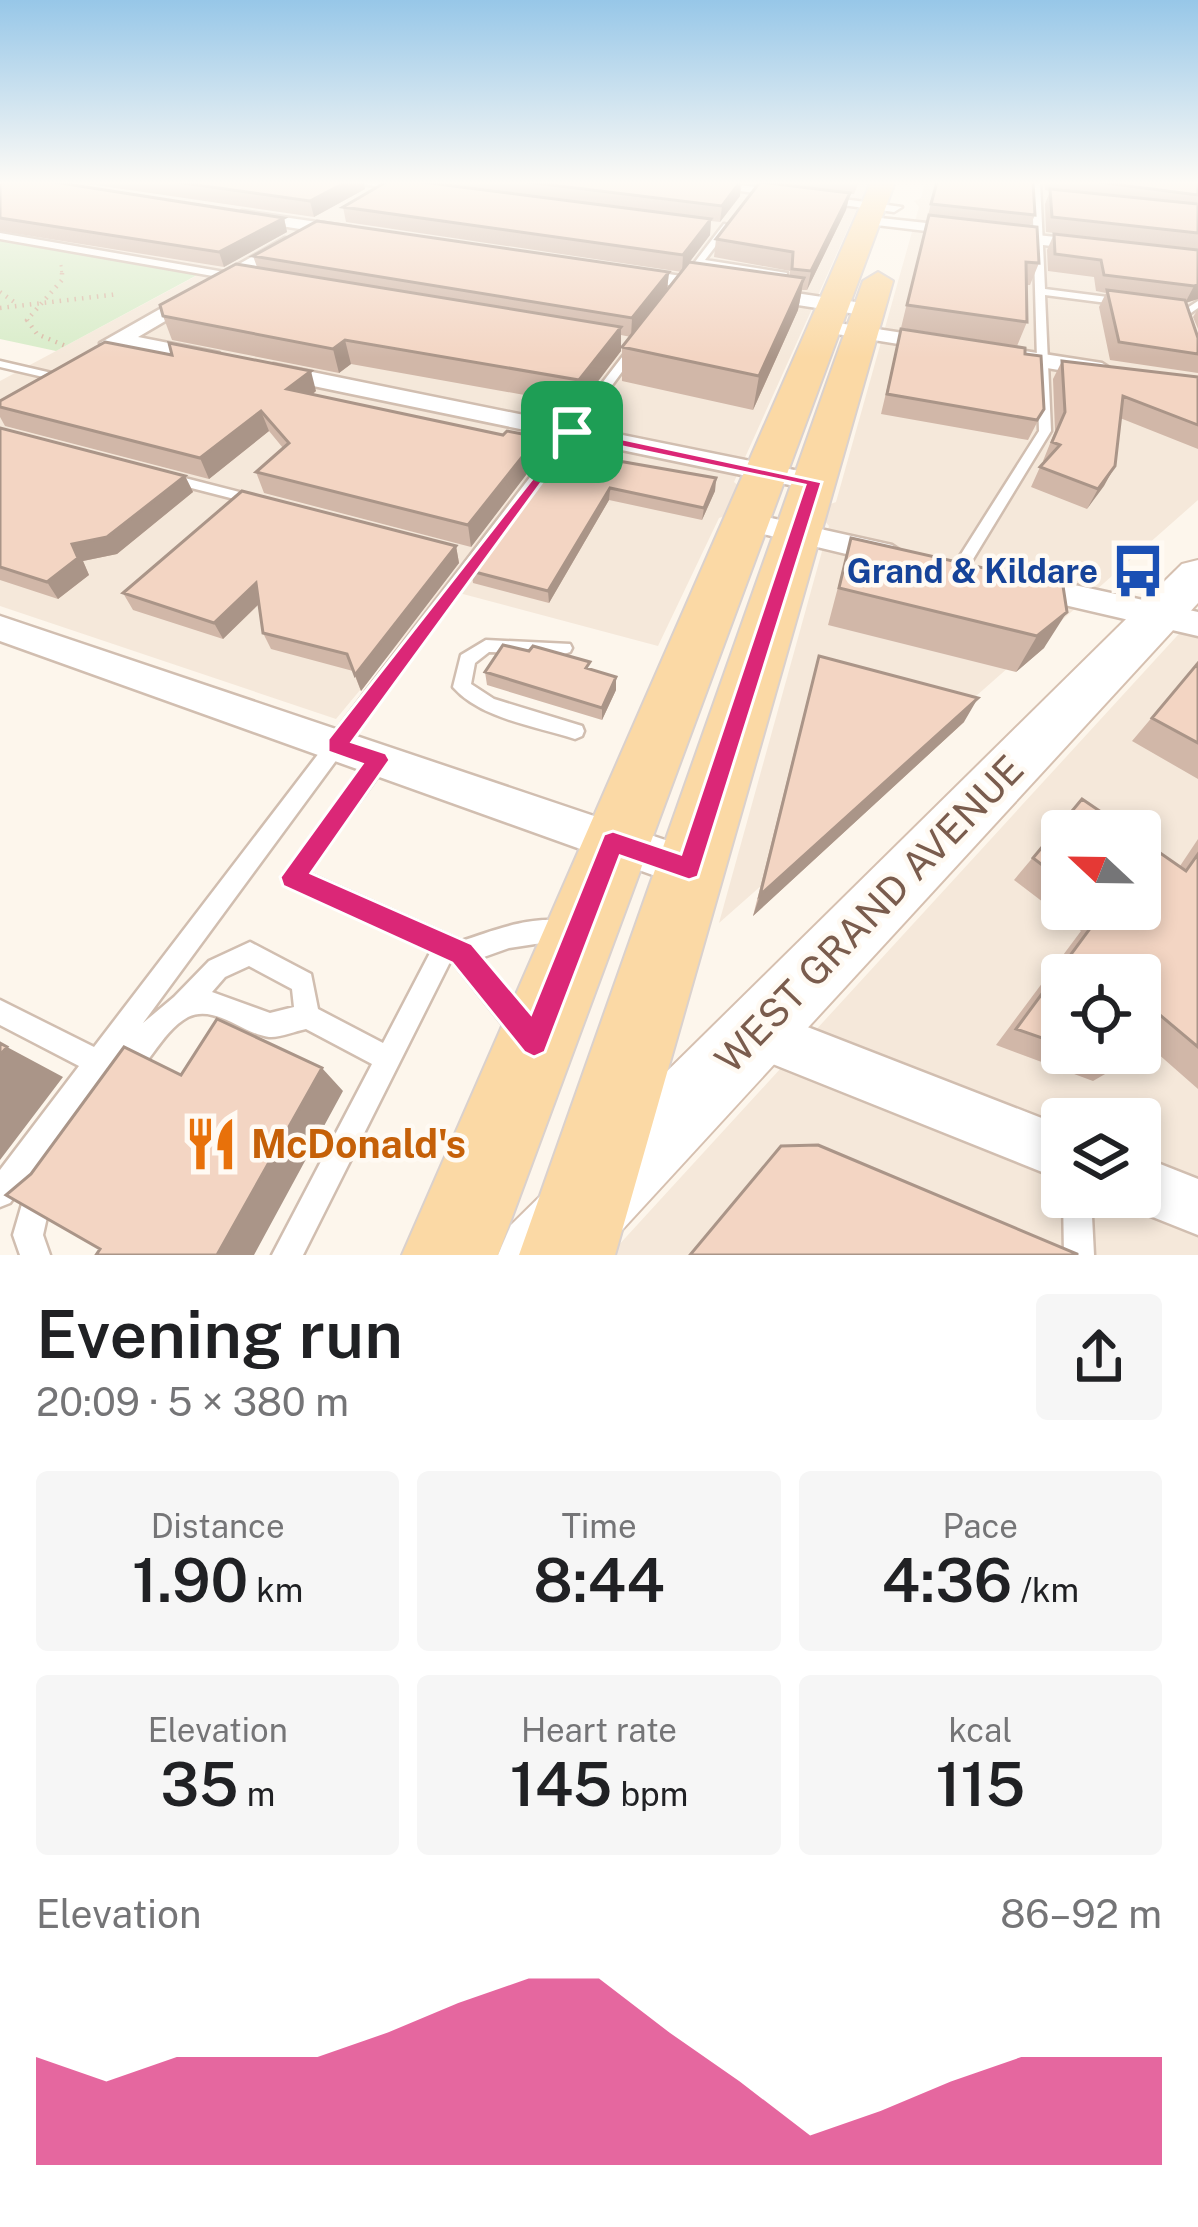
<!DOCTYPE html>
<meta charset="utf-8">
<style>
body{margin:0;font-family:"Public Sans",sans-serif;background:#f6f6f6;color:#202124;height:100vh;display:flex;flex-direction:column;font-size:45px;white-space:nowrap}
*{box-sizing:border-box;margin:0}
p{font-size:39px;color:#757577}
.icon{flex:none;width:66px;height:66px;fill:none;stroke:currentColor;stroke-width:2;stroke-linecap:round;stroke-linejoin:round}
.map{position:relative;height:1255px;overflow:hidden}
.side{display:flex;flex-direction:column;background:#fff;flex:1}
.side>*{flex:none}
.needle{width:78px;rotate:292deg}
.controls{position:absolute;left:1041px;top:810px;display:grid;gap:24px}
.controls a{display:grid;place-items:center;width:120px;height:120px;border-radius:12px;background:#fff;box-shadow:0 6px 18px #0003;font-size:60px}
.pin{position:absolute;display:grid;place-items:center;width:102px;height:102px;color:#fff;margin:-51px;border-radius:24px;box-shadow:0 6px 18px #0006}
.round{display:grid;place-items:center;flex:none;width:126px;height:126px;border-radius:12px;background:#f6f6f6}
.head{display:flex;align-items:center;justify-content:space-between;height:204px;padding:0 36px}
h1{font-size:66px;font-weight:600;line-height:90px}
.stats{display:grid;grid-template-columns:repeat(3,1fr);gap:18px;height:204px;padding:12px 36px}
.stats div{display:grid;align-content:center;border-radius:12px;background:#f6f6f6;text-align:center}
.stats b{font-size:60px;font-weight:600}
.stats small{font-size:33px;font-weight:400}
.stats p{font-size:33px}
.chart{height:336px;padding:24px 36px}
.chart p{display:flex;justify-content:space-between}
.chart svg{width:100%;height:216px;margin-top:12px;fill:#db2777;opacity:.7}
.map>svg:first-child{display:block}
.residential{fill:#f5e8da;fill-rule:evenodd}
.green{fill:#d8ecc9}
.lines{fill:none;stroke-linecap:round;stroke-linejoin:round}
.service-casing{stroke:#d1beb0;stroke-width:5}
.minor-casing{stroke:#d1beb0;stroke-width:5}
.secondary-casing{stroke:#d6c0b0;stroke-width:4}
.primary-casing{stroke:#dad1cd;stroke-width:4}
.path-far1{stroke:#d9b8a5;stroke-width:3;stroke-dasharray:1.5 4.5;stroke-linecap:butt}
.path{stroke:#d9b8a5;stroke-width:4.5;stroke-dasharray:1.5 6;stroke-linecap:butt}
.service{fill:#fff;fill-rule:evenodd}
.minor{fill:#fff;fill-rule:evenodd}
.secondary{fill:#fff;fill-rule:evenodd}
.primary{fill:#fbd9a5;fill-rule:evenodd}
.wall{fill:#d1b7a8}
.shaded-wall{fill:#aa9588}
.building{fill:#f3d5c3;stroke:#aa9588;stroke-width:3}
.route{fill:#db2777;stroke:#fff;stroke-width:3;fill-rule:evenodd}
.labels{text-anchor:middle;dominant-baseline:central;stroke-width:9;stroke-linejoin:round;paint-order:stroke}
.transit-label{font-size:33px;font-weight:bold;fill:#164399;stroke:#fffaf3;text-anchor:end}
.near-street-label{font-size:39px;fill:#7a5c4d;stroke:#fffaf3}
.near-food-label{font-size:39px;font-weight:bold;fill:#c56008;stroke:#fffaf3;text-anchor:start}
</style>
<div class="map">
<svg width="1198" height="1255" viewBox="0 0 1198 1255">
<rect width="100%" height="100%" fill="#fdf6ec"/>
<path class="residential" d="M 0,182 L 869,182 L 734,482 L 741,488 L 731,514 L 719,518 L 658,646 L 444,589 L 336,719 L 0,606 L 0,381 L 198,275 L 0,239 Z
M 925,182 L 1198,182 L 1198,500 L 719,923 L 829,526 L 824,520 L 828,505 L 836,502 L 919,207 L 914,201 L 921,198 Z
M 1198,613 L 1198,1255 L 614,1255 L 616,1248 ZM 1062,831 L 1140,831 L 1140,909 L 1062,909 ZM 1062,975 L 1140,975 L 1140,1053 L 1062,1053 ZM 1062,1119 L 1140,1119 L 1140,1197 L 1062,1197 Z"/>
<path class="green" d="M 0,239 L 199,274 L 56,351 L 0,339 Z"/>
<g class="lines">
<defs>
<path id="service" d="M 348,182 L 370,182 L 405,188 L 401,190 Z
M 1032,182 L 1040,182 L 1045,289 L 1123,299 L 1128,302 L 1123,305 L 1045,295 L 1051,431 L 964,574 L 959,575 L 951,570 L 1039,431 Z
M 724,224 L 731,226 L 705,260 L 787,273 L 780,297 L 772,295 L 779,277 L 702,265 L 691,279 L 685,279 L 685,275 Z
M 0,233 L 236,274 L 241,277 L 236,280 L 0,239 Z
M 1198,301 L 1198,308 L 1188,315 L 1198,342 L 1198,361 L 1193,358 L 1178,314 Z
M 629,348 L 638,350 L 143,1023 L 174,997 L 209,961 L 250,942 L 311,974 L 318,1009 L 383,1043 L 431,951 L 285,884 L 282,877 L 371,754 L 378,752 L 385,754 L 388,760 L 385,766 L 308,873 L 462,941 C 491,931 538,913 568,923 L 571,931 L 568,939 L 509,948 L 481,958 L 531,1019 L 534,1028 L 531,1037 L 522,1040 L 513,1037 L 451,960 L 303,1255 L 272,1255 L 372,1064 L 306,1029 C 295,1031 280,1038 269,1037 C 243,1034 215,1004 188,1017 C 160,1032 145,1075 123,1084 L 114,1080 L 110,1071 L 115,1060 L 10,1203 L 0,1207 L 0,1170 L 79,1066 L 0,1025 L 0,1000 L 94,1047 ZM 249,966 L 292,989 L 294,1007 L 270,1013 L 212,992 L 225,977 Z
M 0,361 L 56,374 L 58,376 L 52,379 L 0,367 Z
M 169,474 L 259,497 L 261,500 L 254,504 L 164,481 L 162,478 Z
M 486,640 L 570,644 L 572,648 L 570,652 L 564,654 L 489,652 L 475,663 L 471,684 L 494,699 L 582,726 L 584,731 L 582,736 L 575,739 C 536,726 481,719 453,687 L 461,655 Z
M 39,1176 L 49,1180 L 53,1190 L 43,1235 L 50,1255 L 20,1255 L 13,1235 L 29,1180 Z
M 1063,1197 L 1091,1197 L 1094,1255 L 1064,1255 Z"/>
<path id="minor" d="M 674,182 L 718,182 L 902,207 L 894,212 Z
M 242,211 L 351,227 L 359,232 L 351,237 L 236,219 Z
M 862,216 L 1093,241 L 1102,246 L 1093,251 L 868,224 Z
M 285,238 L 300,242 L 138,337 L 219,353 L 219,363 L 121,346 L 111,349 L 100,343 Z
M 628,268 L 869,304 L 879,310 L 869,316 L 622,278 L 622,270 Z
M 825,321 L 942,339 L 953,345 L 942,351 L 818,331 L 818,323 Z
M 999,347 L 1102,363 L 1113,370 L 1102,377 L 991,359 L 991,349 Z
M 273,364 L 814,474 L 827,482 L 814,490 L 265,376 L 262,371 Z
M 744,512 L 892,545 L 907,555 L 892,565 L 734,527 L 730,521 L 734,515 Z
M 1024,574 L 1198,612 L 1198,636 L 1013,593 L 1008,585 Z
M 0,616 L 689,848 L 704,854 L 710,868 L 704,882 L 689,888 L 0,641 Z
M 756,1007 L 1062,1126 L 1062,1180 L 738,1050 L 731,1032 L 738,1014 Z
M 1140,1156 L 1198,1179 L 1198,1235 L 1120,1204 L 1117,1197 L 1140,1197 Z"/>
<path id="secondary" d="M 1198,560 L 1198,603 L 599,1255 L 498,1255 L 511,1225 L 1182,564 Z"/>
<path id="primary" d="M 871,182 L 895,182 L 498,1255 L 402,1255 Z
M 878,272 L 893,281 L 615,1255 L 519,1255 L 863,281 Z"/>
</defs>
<use href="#service" class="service-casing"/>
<use href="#minor" class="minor-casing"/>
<use href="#secondary" class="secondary-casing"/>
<use href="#primary" class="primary-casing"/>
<path class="path-far1" d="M 61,265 L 62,276"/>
<path class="path" d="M 62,273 L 62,280 L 27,320 L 37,334 L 68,347
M 0,292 L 17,304
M 0,308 L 119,294"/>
<use href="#service" class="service"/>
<use href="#minor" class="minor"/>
<use href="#secondary" class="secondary"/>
<use href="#primary" class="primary"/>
</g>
<path class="wall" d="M 0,182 L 284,218 L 287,232 L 224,267 L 0,231 Z
M 75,182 L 364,182 L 365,189 L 314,217 Z
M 386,182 L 742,182 L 740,196 L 720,222 L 711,221 L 710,235 L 682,272 L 346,222 L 343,207 Z
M 766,182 L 859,182 L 854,194 L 850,194 L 846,210 L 807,290 L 802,290 L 798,310 L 753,410 L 622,381 L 622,347 L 631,337 L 621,335 L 621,351 L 580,405 L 351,364 L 339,373 L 172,340 L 163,316 L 257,267 L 253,256 L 669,272 L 667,290 L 790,276 L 790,271 L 714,257 L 716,239 Z
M 936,182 L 1035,215 L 1030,226 L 1039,263 L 1030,285 L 1026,285 L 1027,322 L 1017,346 L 901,328 Z
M 1044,182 L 1198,182 L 1198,250 L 1046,232 L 1045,204 L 1050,191 L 1045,190 Z
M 1054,234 L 1198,250 L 1198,299 L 1186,303 L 1198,338 L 1198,373 L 1110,360 L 1099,307 L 1106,293 L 1096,291 L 1094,277 L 1048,271 L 1047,250 Z
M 1198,309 L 1198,329 L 1193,317 Z
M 901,329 L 1025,354 L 1044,409 L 1028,440 L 881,414 Z
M 1062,361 L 1198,377 L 1198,449 L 1120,418 L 1115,466 L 1087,509 L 1031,487 L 1040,467 L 1045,462 L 1043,461 L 1055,431 L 1053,379 Z
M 316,391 L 312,395 L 503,435 L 538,437 L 539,458 L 471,547 L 264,493 L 256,472 L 283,448 L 269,431 L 209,479 L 5,426 L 0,417 L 0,401 Z
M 0,428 L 185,476 L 193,492 L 117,554 L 83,561 L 89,575 L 58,599 L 0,580 Z
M 561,451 L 716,478 L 715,491 L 702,520 L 609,500 L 549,603 L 473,583 L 471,571 Z
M 851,538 L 1063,586 L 1044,648 L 1016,672 L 828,625 Z
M 456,546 L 459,563 L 361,691 L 353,671 L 271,649 L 263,633 L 259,604 L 223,639 L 133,610 L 123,593 Z
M 819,656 L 964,722 L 753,916 L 812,681 Z
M 1198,663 L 1198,779 L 1132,741 Z
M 590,670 L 616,677 L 616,690 L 602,720 L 487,685 L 485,672 Z
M 1082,799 L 1062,831 L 1062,909 L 1140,909 L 1180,866 L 1198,839 L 1198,1089 L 1140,1038 L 1140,975 L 1062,975 L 1062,1053 L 1127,1053 L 1119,1066 L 1093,1081 L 996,1045 L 1081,931 L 1014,880 Z"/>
<path class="shaded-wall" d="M 344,182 L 364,182 L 365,189 L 314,217 L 310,201 Z
M 740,182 L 740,196 L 720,222 L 722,206 Z
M 850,193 L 846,210 L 807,290 L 811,271 Z
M 284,218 L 287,232 L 224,267 L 219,252 Z
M 711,219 L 710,235 L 682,272 L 683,255 Z
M 669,272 L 667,290 L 631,337 L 632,318 Z
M 804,278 L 798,310 L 753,410 L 759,376 Z
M 1198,285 L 1198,299 L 1185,303 L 1194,286 Z
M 621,327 L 621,351 L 580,405 L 579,380 Z
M 345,340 L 351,364 L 339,373 L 333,349 Z
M 311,371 L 316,391 L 294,409 L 287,389 Z
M 261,411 L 269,431 L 209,479 L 200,458 Z
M 538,437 L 539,458 L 471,547 L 468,525 Z
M 1115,466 L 1104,486 L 1087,509 L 1098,489 Z
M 185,476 L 193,492 L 117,554 L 83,561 L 89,575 L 58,599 L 47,582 L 72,544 Z
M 716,478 L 715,491 L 702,520 L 704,508 Z
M 610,488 L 609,500 L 549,603 L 548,591 Z
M 456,546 L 459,563 L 361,691 L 355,675 Z
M 256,583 L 263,600 L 223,639 L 214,623 Z
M 1067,612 L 1044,648 L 1016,672 L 1037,636 Z
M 616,677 L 616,690 L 602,720 L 602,708 Z
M 978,698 L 964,722 L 753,916 L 760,895 Z
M 7,1047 L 63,1077 L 0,1160 L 0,1055 Z
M 322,1068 L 343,1091 L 254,1255 L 217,1255 Z"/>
<path class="building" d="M 0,182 L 54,182 L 284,218 L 219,252 L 0,218 Z
M 176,182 L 346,182 L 310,201 Z
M 386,182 L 422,182 L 711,219 L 683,255 L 343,207 Z
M 527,182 L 740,182 L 722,206 Z
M 760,182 L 850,193 L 811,271 L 792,269 L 793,252 L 716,239 Z
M 937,182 L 1033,182 L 1035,215 L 931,204 Z
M 1098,182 L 1198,182 L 1198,195 Z
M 1050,189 L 1198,204 L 1198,233 L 1052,217 Z
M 929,215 L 1037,227 L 1039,263 L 1026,262 L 1027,322 L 907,305 Z
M 317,221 L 669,272 L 632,318 L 253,256 Z
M 1054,234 L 1198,250 L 1198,285 L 1194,286 L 1104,275 L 1101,260 L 1055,254 Z
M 689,262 L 804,278 L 759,376 L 622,347 Z
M 236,264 L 621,327 L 579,380 L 345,340 L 333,349 L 163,316 L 160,305 Z
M 1107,290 L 1185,300 L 1198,338 L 1198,354 L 1119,342 Z
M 901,329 L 1025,348 L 1025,354 L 1041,356 L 1044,409 L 1037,420 L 887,394 Z
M 105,342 L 172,355 L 169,343 L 311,371 L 287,389 L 503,435 L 507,431 L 538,437 L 468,525 L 256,472 L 289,443 L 261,411 L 200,458 L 0,407 L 0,401 Z
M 1062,361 L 1198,377 L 1198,425 L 1123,396 L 1115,466 L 1098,489 L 1040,467 L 1060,445 L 1052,442 L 1065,412 Z
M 0,428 L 185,476 L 107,537 L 72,544 L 78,558 L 47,582 L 0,567 Z
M 561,451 L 716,478 L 704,508 L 610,488 L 548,591 L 471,571 Z
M 242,491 L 456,546 L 355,675 L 347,654 L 263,633 L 256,583 L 214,623 L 123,593 Z
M 851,538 L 1063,586 L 1067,612 L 1037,636 L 839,588 Z
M 503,645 L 529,651 L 533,646 L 590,662 L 586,668 L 616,677 L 602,708 L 485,672 Z
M 819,656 L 978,698 L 760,895 Z
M 1198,663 L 1198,743 L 1152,718 Z
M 1082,799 L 1129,831 L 1062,831 L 1062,880 L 1033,858 Z
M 1140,839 L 1186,871 L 1198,854 L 1198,1047 L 1154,1010 L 1140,1032 L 1140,975 L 1062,975 L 1062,1045 L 1016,1029 L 1103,911 L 1100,909 L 1140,909 Z
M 217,1019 L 322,1068 L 217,1255 L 96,1255 L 100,1249 L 6,1195 L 31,1174 L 124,1047 L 181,1075 Z
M 0,1043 L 7,1047 L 0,1055 Z
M 1084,1053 L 1127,1053 L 1119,1066 Z
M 818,1145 L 1077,1254 L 1077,1255 L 690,1255 L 781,1146 Z"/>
<linearGradient id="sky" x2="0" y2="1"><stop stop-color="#97c7e8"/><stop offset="0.51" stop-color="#fefbf6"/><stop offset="1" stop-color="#fefbf6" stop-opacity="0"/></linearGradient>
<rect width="1198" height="358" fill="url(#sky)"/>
<path class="route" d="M 572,428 L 822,482 L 698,877 L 689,880 L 620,856 L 545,1052 L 534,1057 L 524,1052 L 452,963 L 283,886 L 280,877 L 362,764 L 328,752 L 328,739 ZM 575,437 L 805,485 L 681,854 L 613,831 L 604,834 L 531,1014 L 472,944 L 311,873 L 390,760 L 386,753 L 352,742 Z"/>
<defs>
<symbol id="bus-bare" viewBox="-9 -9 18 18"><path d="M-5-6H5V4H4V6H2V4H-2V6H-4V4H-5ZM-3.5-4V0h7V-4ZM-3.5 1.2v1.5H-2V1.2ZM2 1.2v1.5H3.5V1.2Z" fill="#1a4fb4" stroke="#fffaf3" stroke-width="2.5" paint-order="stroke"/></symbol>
<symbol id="restaurant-bare" viewBox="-9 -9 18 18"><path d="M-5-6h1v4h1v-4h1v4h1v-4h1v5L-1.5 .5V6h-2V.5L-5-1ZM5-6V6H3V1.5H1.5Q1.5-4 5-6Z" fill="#e8710a" stroke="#fffaf3" stroke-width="2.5" paint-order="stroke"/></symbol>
</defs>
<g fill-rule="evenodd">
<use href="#bus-bare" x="1100" y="533" width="76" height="76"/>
<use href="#restaurant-bare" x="173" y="1106" width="76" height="76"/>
</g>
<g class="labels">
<g class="transit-label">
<text x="1098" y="571">Grand &amp; Kildare</text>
</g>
<g class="near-street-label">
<text transform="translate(869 914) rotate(-46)">WEST GRAND AVENUE</text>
</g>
<g class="near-food-label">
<text x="251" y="1144">McDonald's</text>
</g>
</g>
</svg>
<div class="controls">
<a><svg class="needle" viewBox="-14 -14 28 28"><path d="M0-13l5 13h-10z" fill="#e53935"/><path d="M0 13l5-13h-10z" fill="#757577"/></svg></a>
<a><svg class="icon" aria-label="locate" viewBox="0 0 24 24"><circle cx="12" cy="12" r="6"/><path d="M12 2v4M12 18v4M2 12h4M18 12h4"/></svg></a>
<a><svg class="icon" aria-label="layers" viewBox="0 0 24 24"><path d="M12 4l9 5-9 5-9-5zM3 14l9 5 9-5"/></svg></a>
</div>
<div class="pin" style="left:572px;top:432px;background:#1e9e55"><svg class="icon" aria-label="arrive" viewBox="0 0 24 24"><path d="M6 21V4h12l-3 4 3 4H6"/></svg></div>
</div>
<section class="side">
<div class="head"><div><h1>Evening run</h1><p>20:09 · 5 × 380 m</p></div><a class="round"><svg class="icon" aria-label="share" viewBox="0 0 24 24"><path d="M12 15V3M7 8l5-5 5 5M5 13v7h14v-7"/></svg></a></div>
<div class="stats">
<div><p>Distance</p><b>1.90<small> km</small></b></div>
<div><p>Time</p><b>8:44</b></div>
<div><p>Pace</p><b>4:36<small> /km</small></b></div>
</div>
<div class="stats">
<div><p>Elevation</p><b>35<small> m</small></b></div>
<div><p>Heart rate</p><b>145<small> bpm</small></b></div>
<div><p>kcal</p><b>115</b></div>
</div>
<div class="chart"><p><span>Elevation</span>86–92 m</p>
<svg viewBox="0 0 160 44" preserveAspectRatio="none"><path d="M0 44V22L10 27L20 22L30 22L40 22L50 17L60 11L70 6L80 6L90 17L100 27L110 38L120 33L130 27L140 22L150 22L160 22V44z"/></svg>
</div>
</section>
